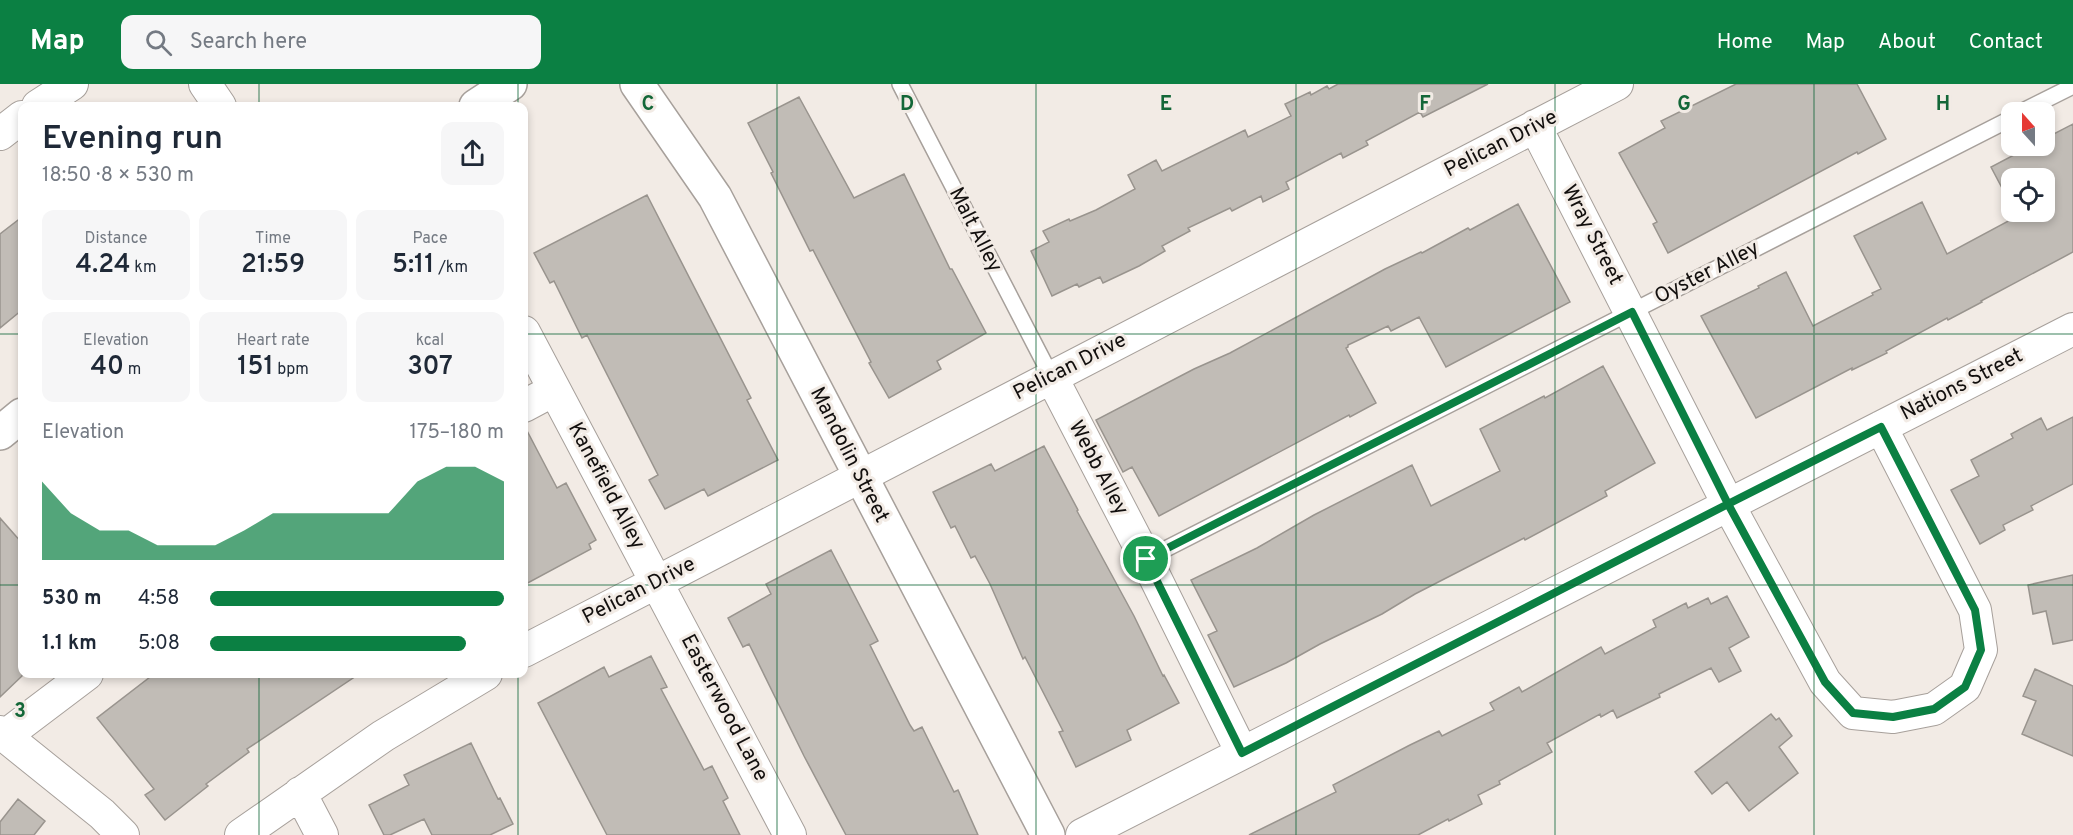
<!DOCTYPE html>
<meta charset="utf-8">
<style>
body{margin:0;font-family:Overpass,sans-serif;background:#f6f6f7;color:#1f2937;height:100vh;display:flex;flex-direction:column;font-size:22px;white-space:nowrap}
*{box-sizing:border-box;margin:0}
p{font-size:20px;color:#747a83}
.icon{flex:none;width:33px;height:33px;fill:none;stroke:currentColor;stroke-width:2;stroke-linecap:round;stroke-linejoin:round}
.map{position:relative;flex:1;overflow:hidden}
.side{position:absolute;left:18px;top:18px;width:510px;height:576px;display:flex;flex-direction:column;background:#fff;border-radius:12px;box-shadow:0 3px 9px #0003}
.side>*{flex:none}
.needle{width:39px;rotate:339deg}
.fabs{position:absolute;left:2001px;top:18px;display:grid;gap:12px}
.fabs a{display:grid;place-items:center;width:54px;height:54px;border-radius:12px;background:#fff;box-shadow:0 3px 9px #0003;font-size:30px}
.pin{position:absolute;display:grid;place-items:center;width:51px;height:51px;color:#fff;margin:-26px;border:3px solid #fff;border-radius:50%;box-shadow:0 2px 6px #0007}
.round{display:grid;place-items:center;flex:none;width:63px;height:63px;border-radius:12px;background:#f6f6f7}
.headline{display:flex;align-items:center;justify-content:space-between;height:102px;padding:0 24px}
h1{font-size:33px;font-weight:600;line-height:45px}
.metrics{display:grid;grid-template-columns:repeat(3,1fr);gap:9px;height:102px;padding:6px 24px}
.metrics div{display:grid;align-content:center;border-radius:12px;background:#f6f6f7;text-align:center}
.metrics b{font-size:26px;font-weight:600}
.metrics small{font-size:16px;font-weight:400}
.metrics p{font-size:16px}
.chart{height:168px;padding:12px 24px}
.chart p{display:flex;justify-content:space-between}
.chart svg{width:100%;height:108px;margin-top:6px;fill:#0b8043;opacity:.7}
ul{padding:0 24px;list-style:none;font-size:20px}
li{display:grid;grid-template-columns:96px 72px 1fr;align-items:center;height:45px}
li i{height:15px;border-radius:8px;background:#0b8043}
header{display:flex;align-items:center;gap:36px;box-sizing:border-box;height:84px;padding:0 30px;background:#0b8043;color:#fff}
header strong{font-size:28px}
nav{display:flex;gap:33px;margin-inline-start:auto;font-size:21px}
.search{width:420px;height:54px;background:#f6f6f7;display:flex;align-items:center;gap:15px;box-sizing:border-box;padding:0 21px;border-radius:12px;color:#747a83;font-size:22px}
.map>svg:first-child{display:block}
.building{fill:#c1bcb6;stroke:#99948e;stroke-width:1.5}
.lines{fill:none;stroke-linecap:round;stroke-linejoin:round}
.lane-casing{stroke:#a7a09b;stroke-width:18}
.street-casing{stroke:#a7a09b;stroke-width:34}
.secondary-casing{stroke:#a7a09b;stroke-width:36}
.lane{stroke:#fff;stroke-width:15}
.street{stroke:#fff;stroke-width:32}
.secondary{stroke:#fff;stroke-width:33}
.route-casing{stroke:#fff;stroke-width:12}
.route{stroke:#0b8043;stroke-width:8}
.grid{fill:none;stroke:#136738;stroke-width:1.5;stroke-opacity:0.55}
.labels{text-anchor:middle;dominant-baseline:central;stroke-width:6;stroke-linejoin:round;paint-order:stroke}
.street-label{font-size:21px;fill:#120f0e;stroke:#f2ebe5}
.grid-label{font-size:20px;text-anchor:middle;font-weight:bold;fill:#136738;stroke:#f2ebe5;stroke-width:6;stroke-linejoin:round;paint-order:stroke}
</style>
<header>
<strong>Map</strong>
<div class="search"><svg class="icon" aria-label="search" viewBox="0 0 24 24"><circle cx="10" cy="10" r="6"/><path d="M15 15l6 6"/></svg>Search here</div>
<nav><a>Home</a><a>Map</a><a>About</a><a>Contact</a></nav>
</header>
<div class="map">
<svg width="2073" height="751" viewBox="0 0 2073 751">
<rect width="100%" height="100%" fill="#f2ebe5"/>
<path class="building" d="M 1338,0 L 1488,0 L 1423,33 L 1420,28 L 1366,57 L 1368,61 L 1343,74 L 1341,69 L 1286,98 L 1289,105 L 1263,118 L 1261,112 L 1232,127 L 1230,124 L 1188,144 L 1190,147 L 1162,162 L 1165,167 L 1139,182 L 1103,199 L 1100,193 L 1079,203 L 1077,200 L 1052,212 L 1031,167 L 1049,158 L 1043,147 L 1069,135 L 1070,137 L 1096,126 L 1135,105 L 1128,91 L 1156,76 L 1162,87 L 1245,46 L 1248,53 L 1291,32 L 1285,20 L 1310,8 L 1311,11 L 1327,2 L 1329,5 Z
M 1736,0 L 1857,0 L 1886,55 L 1858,70 L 1857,68 L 1668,169 L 1653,140 L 1657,138 L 1619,69 L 1665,44 L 1661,37 Z
M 799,13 L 854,114 L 904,90 L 950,185 L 952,185 L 986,249 L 937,277 L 941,285 L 889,314 L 869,279 L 871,278 L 813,166 L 810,167 L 771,89 L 773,88 L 748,39 Z
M 2073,40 L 2073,168 L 1981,217 L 1982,218 L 1948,236 L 1947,234 L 1886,267 L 1887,269 L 1852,286 L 1852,284 L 1756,334 L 1701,232 L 1759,204 L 1758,202 L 1786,188 L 1813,242 L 1873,211 L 1872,209 L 1881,205 L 1854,152 L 1922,118 L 1947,170 L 2016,133 L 2014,128 L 2044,128 L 2044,94 L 2012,94 L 2012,123 L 1991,83 L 2031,62 L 2044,62 L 2044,55 Z
M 647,111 L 751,314 L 747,316 L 778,376 L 708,412 L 704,405 L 665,425 L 649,396 L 658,391 L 587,251 L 582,254 L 554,197 L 550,199 L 534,169 Z
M 1518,120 L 1570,218 L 1446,283 L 1419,233 L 1391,247 L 1388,242 L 1348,261 L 1348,263 L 1346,264 L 1376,319 L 1350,333 L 1349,331 L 1159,432 L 1132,383 L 1123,388 L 1096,336 L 1194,285 L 1230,269 L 1385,185 L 1421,168 L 1422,169 L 1468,144 L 1470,146 Z
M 22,133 L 22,226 L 0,244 L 0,150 Z
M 1603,282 L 1655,379 L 1605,407 L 1607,412 L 1525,456 L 1524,454 L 1415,510 L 1382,530 L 1320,560 L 1286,579 L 1234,603 L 1208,551 L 1217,547 L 1191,496 L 1257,464 L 1314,431 L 1412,381 L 1431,422 L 1500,387 L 1480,345 L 1544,312 L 1545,314 Z
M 2073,333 L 2073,400 L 2031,422 L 2033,426 L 2003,441 L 2005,446 L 1980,460 L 1951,406 L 1979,392 L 1971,376 L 2013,354 L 2011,350 L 2041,334 L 2047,346 Z
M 524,341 L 557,404 L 566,399 L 596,456 L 589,460 L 591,465 L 524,501 Z
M 1044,362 L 1078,426 L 1077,427 L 1134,532 L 1163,592 L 1164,591 L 1179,619 L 1127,646 L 1131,656 L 1076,683 L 1059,648 L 1063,647 L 1025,573 L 1023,575 L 990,500 L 975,472 L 971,474 L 955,442 L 951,444 L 933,408 L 991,380 L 995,387 Z
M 0,434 L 22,459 L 22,592 L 0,613 Z
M 831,466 L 878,557 L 870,561 L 910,641 L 914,647 L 922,643 L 954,708 L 958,706 L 978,751 L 846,751 L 804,672 L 749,560 L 743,563 L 728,534 L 771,510 L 766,500 Z
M 2073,491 L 2073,556 L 2053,560 L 2046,527 L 2033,530 L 2028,501 Z
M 1727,512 L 1749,553 L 1729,564 L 1741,587 L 1719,598 L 1711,584 L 1659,610 L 1660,613 L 1617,634 L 1613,626 L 1601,633 L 1600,630 L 1547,659 L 1552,668 L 1499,697 L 1500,700 L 1478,711 L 1482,720 L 1449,737 L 1448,735 L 1418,751 L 1249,751 L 1336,708 L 1333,701 L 1410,661 L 1439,647 L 1442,652 L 1494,626 L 1490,619 L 1519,603 L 1522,608 L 1601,563 L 1605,570 L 1656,543 L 1653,536 L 1686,519 L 1688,524 L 1708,514 L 1711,520 Z
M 651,572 L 667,603 L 661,605 L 704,686 L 712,682 L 728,714 L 723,717 L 740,751 L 607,751 L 538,619 L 604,583 L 609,593 Z
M 2035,585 L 2073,602 L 2073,672 L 2022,650 L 2036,617 L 2023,612 Z
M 154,590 L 359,590 L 247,665 L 249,668 L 206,700 L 208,702 L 165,736 L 145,711 L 154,705 L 97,634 Z
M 1771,630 L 1776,636 L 1779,634 L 1792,652 L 1779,663 L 1798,689 L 1749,727 L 1727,698 L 1712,710 L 1695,688 Z
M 471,659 L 498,715 L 500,714 L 513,740 L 490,751 L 432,751 L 424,735 L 390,751 L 384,751 L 369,721 L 409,701 L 404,691 Z
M 18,715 L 45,737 L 34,751 L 0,751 L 0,738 Z"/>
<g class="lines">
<defs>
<path id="lane" d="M 900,0 L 1051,292
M 2021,28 L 2073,2
M 1146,475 L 2012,34"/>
<path id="street" d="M 205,0 L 220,22
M 38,22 L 72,0
M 1535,42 L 1728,420 L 1825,598 L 1853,629 L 1893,633 L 1934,625 L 1965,603 L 1981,566 L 1975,526 L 1881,343
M 0,50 L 22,33
M 524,248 L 790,751
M 1051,292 L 1146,475 L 1242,669
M 524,322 L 554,306
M 524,567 L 1617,0
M 0,648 L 102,730 L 123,751
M 5,652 L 87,590
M 300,709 L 322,751
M 241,751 L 383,652 L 486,590
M 1082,751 L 2073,245"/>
<path id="secondary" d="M 637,0 L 715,113 L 1048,751
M 476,22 L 510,0
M 0,349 L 22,331"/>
</defs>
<use href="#lane" class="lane-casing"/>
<use href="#street" class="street-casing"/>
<use href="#secondary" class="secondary-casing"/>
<use href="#lane" class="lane"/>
<use href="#street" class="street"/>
<use href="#secondary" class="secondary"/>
</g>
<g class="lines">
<defs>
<path id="route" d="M 1146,475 L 1242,669 L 1728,420 L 1825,598 L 1853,629 L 1893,633 L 1934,625 L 1965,603 L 1981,566 L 1975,526 L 1881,343 L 1728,420 L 1632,228 L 1146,475"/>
</defs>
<use href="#route" class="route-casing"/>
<use href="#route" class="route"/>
</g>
<path class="grid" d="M 259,0 L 259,22M 518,0 L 518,22M 777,0 L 777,751M 1036,0 L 1036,751M 1296,0 L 1296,751M 1555,0 L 1555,751M 1814,0 L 1814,751M 0,250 L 22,250M 524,250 L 2073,250M 0,501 L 22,501M 524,501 L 2073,501M 259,590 L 259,751M 518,590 L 518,751"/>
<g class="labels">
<g class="street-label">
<text transform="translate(1501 60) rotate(-27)">Pelican Drive</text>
<text transform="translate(975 146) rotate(63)">Malt Alley</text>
<text transform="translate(1592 151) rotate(63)">Wray Street</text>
<text transform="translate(1707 189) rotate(-27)">Oyster Alley</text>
<text transform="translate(1070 283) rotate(-27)">Pelican Drive</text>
<text transform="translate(1962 301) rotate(-27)">Nations Street</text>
<text transform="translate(849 371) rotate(63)">Mandolin Street</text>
<text transform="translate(1098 384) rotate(62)">Webb Alley</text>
<text transform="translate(606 402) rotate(62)">Kanefield Alley</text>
<text transform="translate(639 507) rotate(-27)">Pelican Drive</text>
<text transform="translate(724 624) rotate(62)">Easterwood Lane</text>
</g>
</g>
<g class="grid-label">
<text x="648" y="26">C</text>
<text x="907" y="26">D</text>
<text x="1166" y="26">E</text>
<text x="1425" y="26">F</text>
<text x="1684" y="26">G</text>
<text x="1943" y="26">H</text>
<text x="20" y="633">3</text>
</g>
</svg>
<div class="fabs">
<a><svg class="needle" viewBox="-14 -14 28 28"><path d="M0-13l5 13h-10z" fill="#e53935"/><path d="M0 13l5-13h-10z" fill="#747a83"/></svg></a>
<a><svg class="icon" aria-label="locate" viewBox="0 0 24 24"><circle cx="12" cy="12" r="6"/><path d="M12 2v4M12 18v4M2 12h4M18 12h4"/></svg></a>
</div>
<div class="pin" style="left:1146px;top:475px;background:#1e9e55"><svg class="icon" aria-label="arrive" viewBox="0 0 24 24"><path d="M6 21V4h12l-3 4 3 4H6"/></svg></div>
<section class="side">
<div class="headline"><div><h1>Evening run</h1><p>18:50 · 8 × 530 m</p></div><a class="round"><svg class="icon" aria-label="share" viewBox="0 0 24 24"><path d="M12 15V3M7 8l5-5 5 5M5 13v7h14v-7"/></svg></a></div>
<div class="metrics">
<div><p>Distance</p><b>4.24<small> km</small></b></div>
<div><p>Time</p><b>21:59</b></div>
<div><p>Pace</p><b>5:11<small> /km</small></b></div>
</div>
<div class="metrics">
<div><p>Elevation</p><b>40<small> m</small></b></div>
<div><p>Heart rate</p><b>151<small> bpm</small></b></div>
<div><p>kcal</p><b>307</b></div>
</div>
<div class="chart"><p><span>Elevation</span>175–180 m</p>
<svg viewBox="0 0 160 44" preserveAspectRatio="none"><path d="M0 44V12L10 25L20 32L30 32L40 38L50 38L60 38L70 32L80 25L90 25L100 25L110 25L120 25L130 12L140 6L150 6L160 12V44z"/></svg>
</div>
<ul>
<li><b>530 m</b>4:58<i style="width:100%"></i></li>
<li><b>1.1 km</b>5:08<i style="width:87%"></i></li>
</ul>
</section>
</div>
